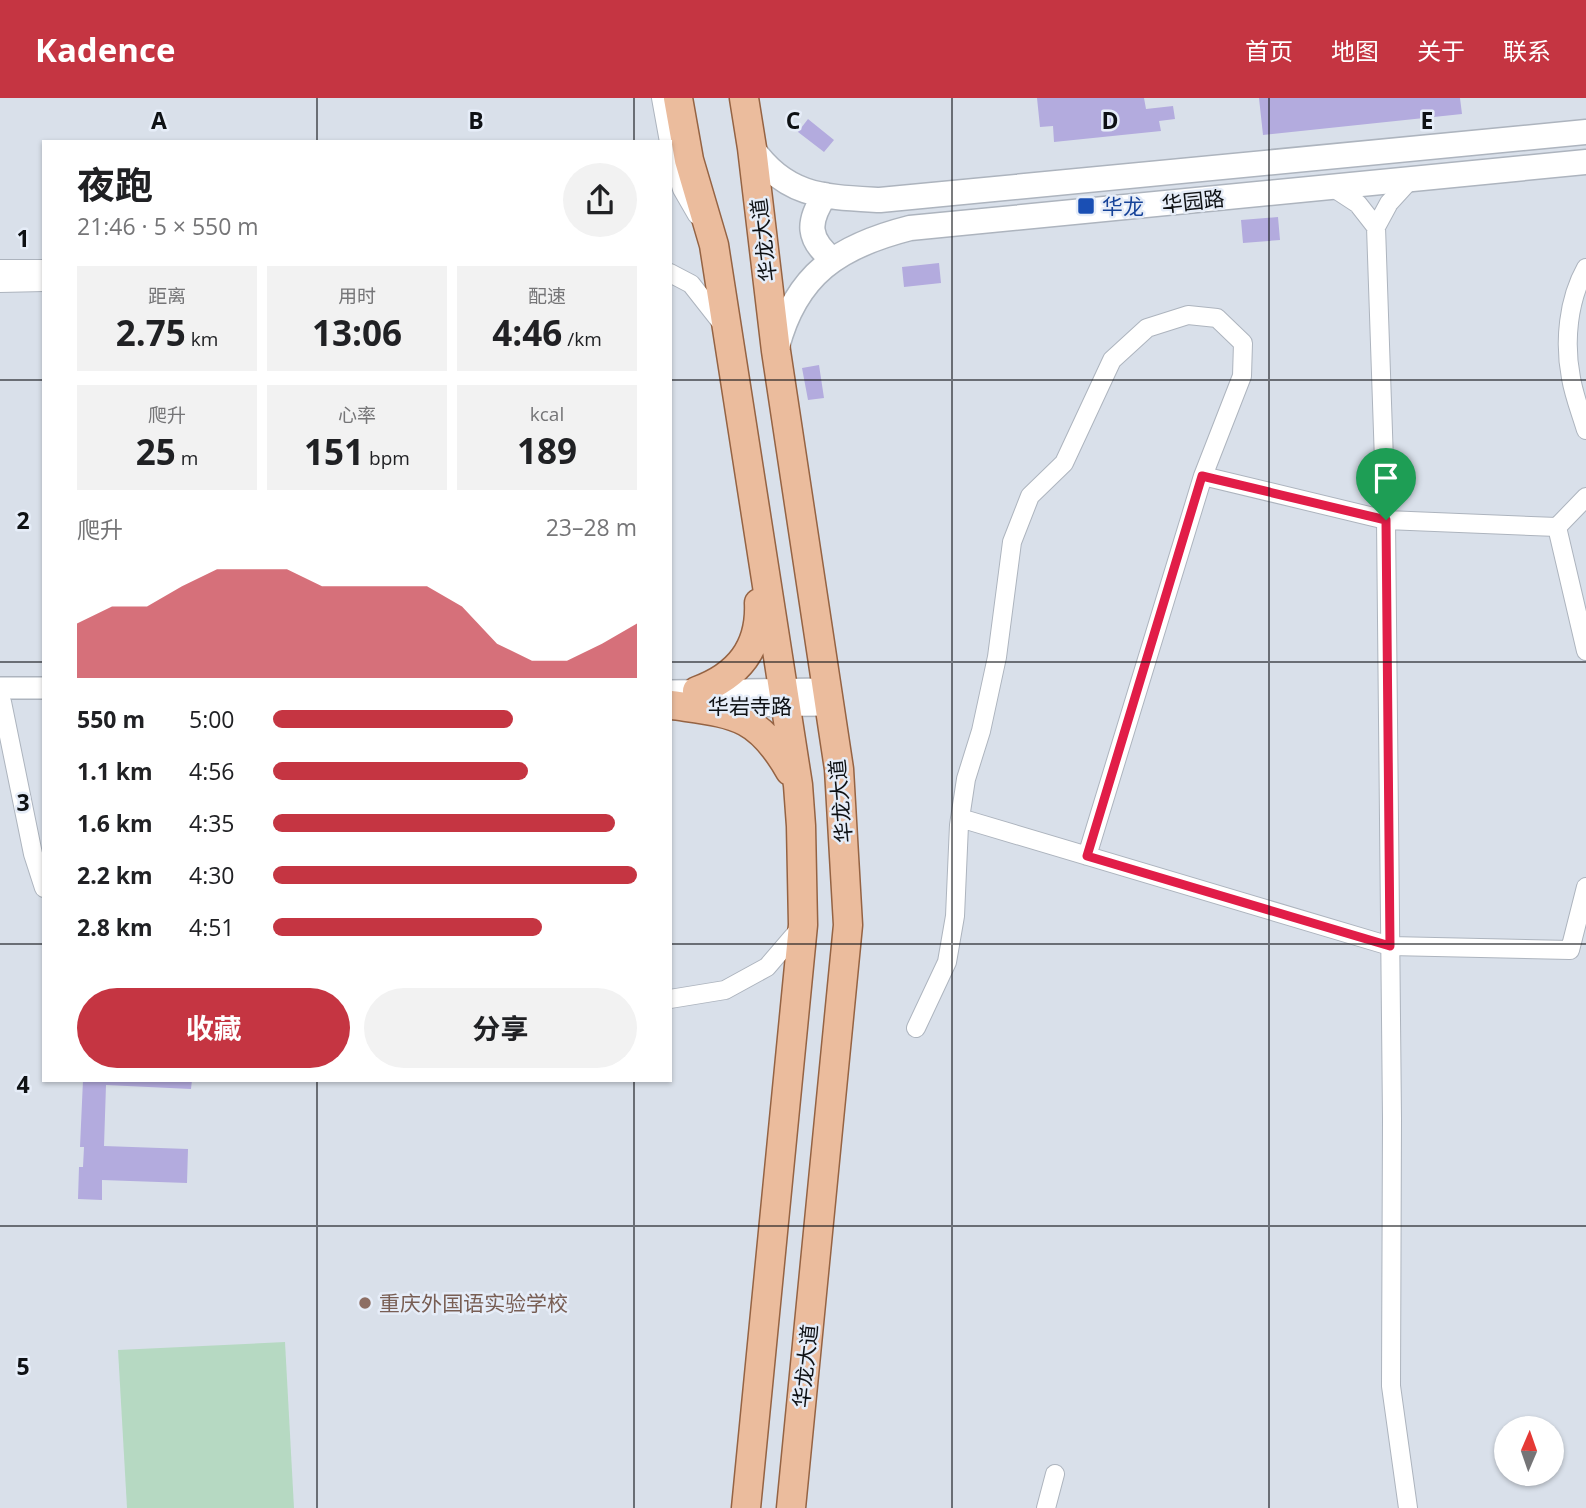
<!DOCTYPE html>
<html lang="zh">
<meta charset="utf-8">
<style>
body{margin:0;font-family:"Open Sans","Noto Sans SC",sans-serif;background:#f2f2f2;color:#202124;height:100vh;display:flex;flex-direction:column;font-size:26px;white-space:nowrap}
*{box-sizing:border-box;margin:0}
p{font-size:23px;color:#757577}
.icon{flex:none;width:38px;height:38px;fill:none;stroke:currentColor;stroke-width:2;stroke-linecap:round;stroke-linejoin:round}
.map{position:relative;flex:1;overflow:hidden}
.sheet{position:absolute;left:42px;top:42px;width:630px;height:942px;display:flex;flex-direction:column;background:#fff;border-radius:0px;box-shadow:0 2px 5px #0004}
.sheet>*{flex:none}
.needle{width:46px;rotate:2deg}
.buttons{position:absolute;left:1494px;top:1318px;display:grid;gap:14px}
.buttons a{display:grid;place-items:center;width:70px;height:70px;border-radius:50%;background:#fff;box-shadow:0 2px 5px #0004;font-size:35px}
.pin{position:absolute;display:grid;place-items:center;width:60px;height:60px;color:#fff;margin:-72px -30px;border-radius:50% 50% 50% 0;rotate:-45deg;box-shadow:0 0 7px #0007}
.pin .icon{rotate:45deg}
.round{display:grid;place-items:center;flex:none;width:74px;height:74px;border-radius:37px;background:#f2f2f2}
.overview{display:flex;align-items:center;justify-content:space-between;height:119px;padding:0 35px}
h1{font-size:38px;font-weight:700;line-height:52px}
.metrics{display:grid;grid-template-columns:repeat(3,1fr);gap:10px;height:119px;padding:7px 35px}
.metrics div{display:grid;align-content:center;border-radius:0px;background:#f2f2f2;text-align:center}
.metrics b{font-size:35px;font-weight:700}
.metrics small{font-size:19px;font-weight:400}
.metrics p{font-size:19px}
.chart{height:196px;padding:14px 35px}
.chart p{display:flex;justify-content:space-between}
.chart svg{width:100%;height:126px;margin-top:7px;fill:#c53542;opacity:.7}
.action{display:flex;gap:14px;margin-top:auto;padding:14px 35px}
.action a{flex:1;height:80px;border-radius:42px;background:#c53542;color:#fff;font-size:28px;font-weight:700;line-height:80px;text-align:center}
.action a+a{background:#f2f2f2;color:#202124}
ul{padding:0 35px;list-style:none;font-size:23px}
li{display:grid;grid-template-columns:112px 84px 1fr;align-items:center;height:52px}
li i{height:18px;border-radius:9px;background:#c53542}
header{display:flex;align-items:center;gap:42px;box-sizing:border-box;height:98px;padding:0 35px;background:#c53542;color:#fff}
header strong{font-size:33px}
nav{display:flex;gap:38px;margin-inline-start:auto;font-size:24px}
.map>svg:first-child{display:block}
.green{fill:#b6d9c2}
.building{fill:#b3abde}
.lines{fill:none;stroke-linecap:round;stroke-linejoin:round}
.minor-casing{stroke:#adb4be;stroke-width:20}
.tertiary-casing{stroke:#adb4be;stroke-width:24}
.secondary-casing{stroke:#adb4be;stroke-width:27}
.primary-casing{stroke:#956343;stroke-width:31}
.minor{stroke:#fff;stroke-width:18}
.tertiary{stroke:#fff;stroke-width:21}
.secondary{stroke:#fff;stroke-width:24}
.primary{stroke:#ebbc9d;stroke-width:28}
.route-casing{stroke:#fff;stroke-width:14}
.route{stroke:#e11d48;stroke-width:9}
.grid{fill:none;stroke:#0e1114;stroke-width:2;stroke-opacity:0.55}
.transit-dot{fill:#1a4fb4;stroke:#e6edf8;stroke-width:2.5}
.education-dot{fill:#8d6e63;stroke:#e6edf8;stroke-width:2.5}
.labels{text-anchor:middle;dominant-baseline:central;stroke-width:5;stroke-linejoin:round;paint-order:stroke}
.street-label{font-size:21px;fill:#0e1114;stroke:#e6edf8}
.transit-label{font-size:21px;fill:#164399;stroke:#e6edf8;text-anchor:start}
.education-label{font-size:21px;fill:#785e54;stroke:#e6edf8;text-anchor:start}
.grid-label{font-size:23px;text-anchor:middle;font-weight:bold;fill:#0e1114;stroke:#e6edf8;stroke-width:5;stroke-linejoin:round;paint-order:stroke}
</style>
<header>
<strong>Kadence</strong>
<nav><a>首页</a><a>地图</a><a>关于</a><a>联系</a></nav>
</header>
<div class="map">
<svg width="1586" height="1410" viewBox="0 0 1586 1410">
<rect width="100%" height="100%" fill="#d9e0ea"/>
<path class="green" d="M 285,1244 L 294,1410 L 127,1410 L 118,1252 Z"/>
<path class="building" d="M 1037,0 L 1144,0 L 1146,11 L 1173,8 L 1175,21 L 1159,23 L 1161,33 L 1054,44 L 1053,28 L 1040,29 Z
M 1259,0 L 1460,0 L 1462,16 L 1263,37 Z
M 808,21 L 834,42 L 824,54 L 798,34 Z
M 1278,119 L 1280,142 L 1243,145 L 1241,122 Z
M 939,165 L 941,185 L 904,189 L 902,169 Z
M 819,267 L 824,300 L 808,302 L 802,270 Z
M 83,982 L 192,982 L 191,991 L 106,987 L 104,1048 L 188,1051 L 187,1085 L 102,1082 L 102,1102 L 78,1101 L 79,1069 L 83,1069 L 84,1049 L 80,1049 Z"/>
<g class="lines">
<defs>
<path id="minor" d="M 661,0 L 669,44
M 670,50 L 682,91 L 697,117
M 1332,89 L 1358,106 L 1376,129 L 1389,105 L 1410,82
M 1376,129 L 1386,422 L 1392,1021 L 1391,1288 L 1408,1410
M 1586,170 C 1568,202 1564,244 1571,280 C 1574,298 1581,315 1586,332
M 0,171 L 44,171
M 670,175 L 691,186 L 724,228
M 0,185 L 44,184
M 1203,378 L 1386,422 L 1557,429 L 1586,399
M 1557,429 L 1586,553
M 2,604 L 33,756 L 44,790
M 960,720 L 1390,848 L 1570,852 L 1586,789
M 670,901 L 725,892 L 767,869 L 803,827
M 916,930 L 947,864 L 955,818 L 959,727 L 966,681 L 981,633 L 997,559 L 1012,444 L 1030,398 L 1064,365 L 1112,262 L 1147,230 L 1188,217 L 1217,220 L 1243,245 L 1242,278 L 1203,378 L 1087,758
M 1046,1410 L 1055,1376"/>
<path id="tertiary" d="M 0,590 L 44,590
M 670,593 L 827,591
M 718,608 L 829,607"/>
<path id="secondary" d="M 752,50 C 786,99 824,99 880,102 L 1586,34
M 825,97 C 807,124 807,141 833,162
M 777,249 C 796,176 839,148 910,130 L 1586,64"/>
<path id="primary" d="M 678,0 L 689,62 L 714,147 L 798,687 L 801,728 L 803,827 L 746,1410
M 744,0 L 752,50 L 776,253 L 839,671 L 848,827 L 791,1410
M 697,593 C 738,578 761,550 759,505
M 672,607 C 733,616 757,615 790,673"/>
</defs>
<use href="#minor" class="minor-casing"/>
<use href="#tertiary" class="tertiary-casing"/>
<use href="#secondary" class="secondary-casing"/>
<use href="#primary" class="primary-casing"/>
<use href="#minor" class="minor"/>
<use href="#tertiary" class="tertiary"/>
<use href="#secondary" class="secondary"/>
<use href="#primary" class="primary"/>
</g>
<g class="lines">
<defs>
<path id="route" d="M 1202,378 L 1386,422 L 1390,848 L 1087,758 Z"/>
</defs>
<use href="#route" class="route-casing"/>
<use href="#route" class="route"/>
</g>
<path class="grid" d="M 317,0 L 317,44M 634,0 L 634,44M 952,0 L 952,1410M 1269,0 L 1269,1410M 0,282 L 44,282M 670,282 L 1586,282M 0,564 L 44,564M 670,564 L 1586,564M 0,846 L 44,846M 670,846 L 1586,846M 317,982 L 317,1410M 634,982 L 634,1410M 0,1128 L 1586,1128"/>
<rect class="transit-dot" x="1077" y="99" width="18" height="18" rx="3.5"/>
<circle class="education-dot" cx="365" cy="1205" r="7"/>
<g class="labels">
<g class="street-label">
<text transform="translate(1193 103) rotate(-6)">华园路</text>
<text transform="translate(763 142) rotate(-97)">华龙大道</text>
<text x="750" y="608">华岩寺路</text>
<text transform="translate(840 703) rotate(-95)">华龙大道</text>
<text transform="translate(805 1268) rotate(-84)">华龙大道</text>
</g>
<g class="transit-label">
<text x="1102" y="108">华龙</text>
</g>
<g class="education-label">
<text x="379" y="1205">重庆外国语实验学校</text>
</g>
</g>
<g class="grid-label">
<text x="159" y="31">A</text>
<text x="476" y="31">B</text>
<text x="793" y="31">C</text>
<text x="1110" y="31">D</text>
<text x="1427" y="31">E</text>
<text x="23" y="149">1</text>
<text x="23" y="431">2</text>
<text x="23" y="713">3</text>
<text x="23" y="995">4</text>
<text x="23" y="1277">5</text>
</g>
</svg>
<div class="buttons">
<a><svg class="needle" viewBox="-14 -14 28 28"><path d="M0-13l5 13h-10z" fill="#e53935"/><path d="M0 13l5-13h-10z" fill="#757577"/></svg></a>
</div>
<div class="pin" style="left:1386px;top:422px;background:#1e9e55"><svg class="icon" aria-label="arrive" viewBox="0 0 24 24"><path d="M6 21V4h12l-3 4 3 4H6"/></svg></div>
<section class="sheet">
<div class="overview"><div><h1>夜跑</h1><p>21:46 · 5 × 550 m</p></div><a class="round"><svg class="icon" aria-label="share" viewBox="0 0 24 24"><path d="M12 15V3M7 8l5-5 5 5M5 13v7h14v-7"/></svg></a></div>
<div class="metrics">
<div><p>距离</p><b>2.75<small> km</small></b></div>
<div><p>用时</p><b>13:06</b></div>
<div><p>配速</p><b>4:46<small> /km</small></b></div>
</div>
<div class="metrics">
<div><p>爬升</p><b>25<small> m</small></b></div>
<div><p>心率</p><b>151<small> bpm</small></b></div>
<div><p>kcal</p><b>189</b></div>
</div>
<div class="chart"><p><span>爬升</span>23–28 m</p>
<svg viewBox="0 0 160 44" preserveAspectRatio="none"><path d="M0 44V25L10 19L20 19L30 12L40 6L50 6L60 6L70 12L80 12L90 12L100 12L110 19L120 32L130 38L140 38L150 32L160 25V44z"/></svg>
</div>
<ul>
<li><b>550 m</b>5:00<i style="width:66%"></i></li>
<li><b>1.1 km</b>4:56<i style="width:70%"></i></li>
<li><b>1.6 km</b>4:35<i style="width:94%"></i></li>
<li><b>2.2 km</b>4:30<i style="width:100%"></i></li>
<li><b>2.8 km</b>4:51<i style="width:74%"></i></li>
</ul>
<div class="action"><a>收藏</a><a>分享</a></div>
</section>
</div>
